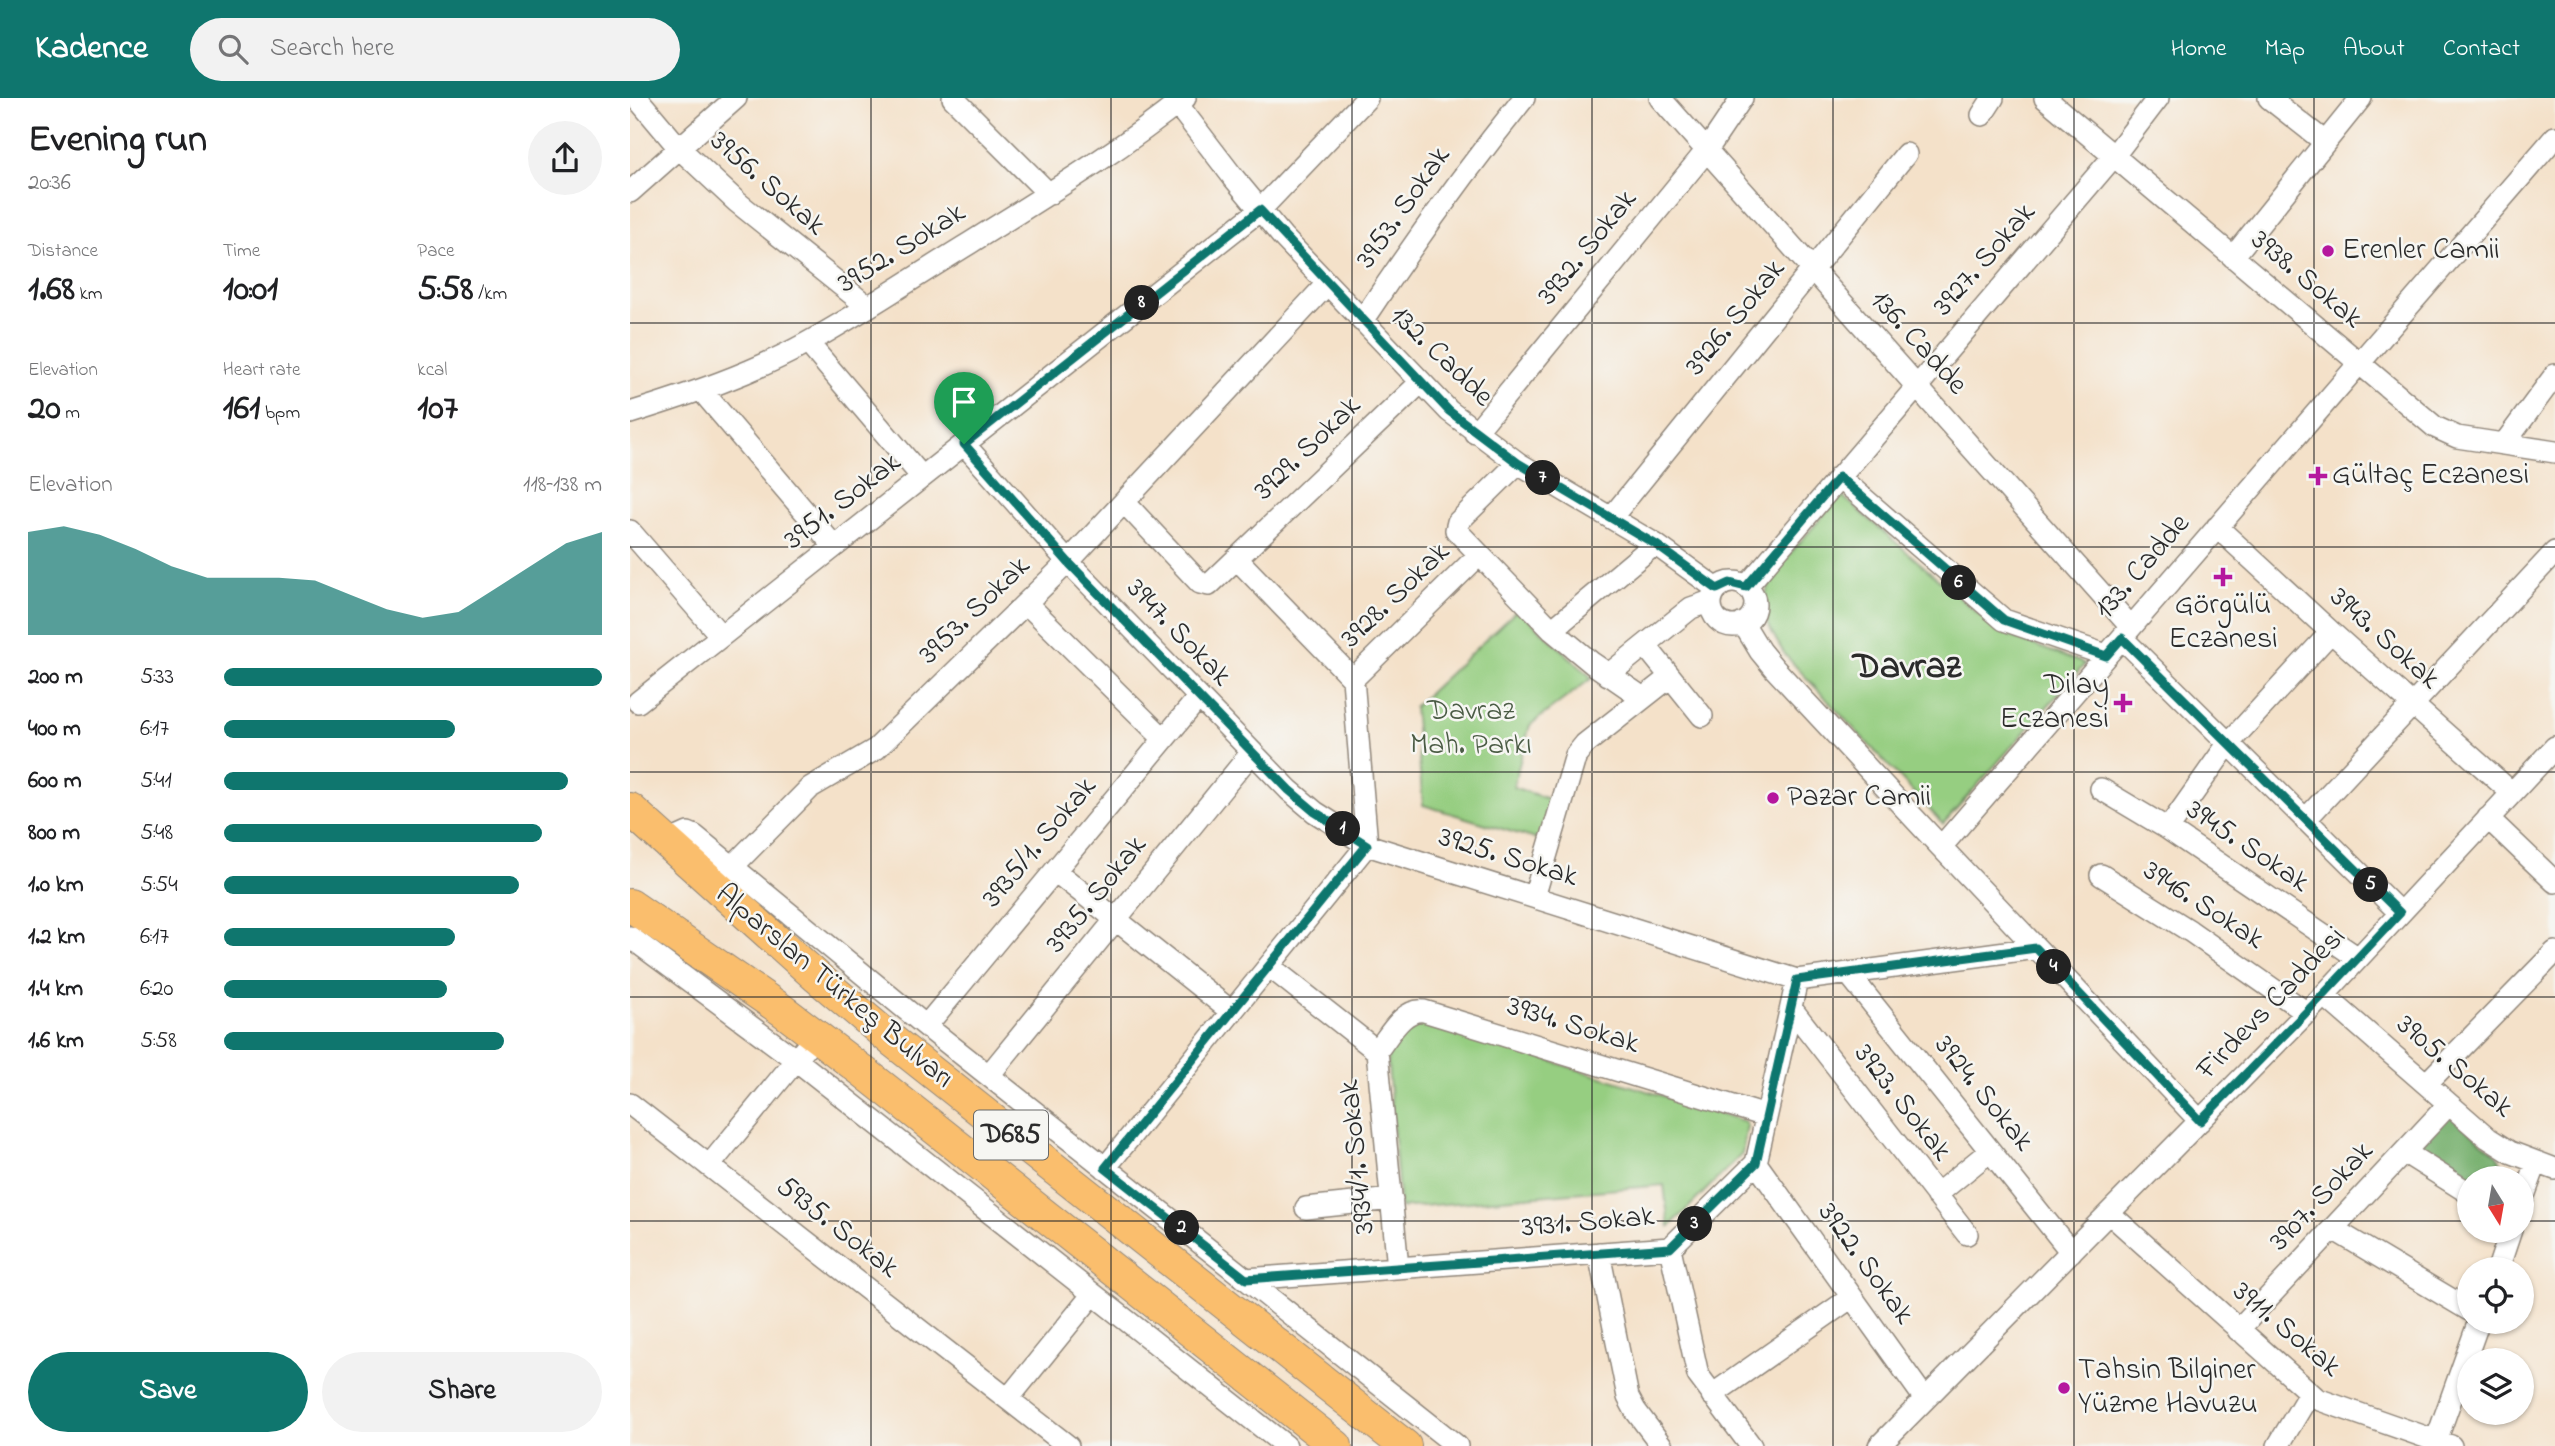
<!DOCTYPE html>
<meta charset="utf-8">
<style>
body{margin:0;font-family:"Indie Flower",sans-serif;background:#f2f2f2;color:#202124;height:100vh;display:flex;flex-direction:column;font-size:26px;white-space:nowrap}
*{box-sizing:border-box;margin:0}
p{font-size:23px;color:#757577}
.icon{flex:none;width:38px;height:38px;fill:none;stroke:currentColor;stroke-width:2;stroke-linecap:round;stroke-linejoin:round}
.map{position:relative;flex:1;overflow:hidden}
.drawer{display:flex;flex-direction:column;background:#fff;width:630px}
.drawer>*{flex:none}
.needle{width:46px;rotate:169deg}
.buttons{position:absolute;left:1827px;top:1068px;display:grid;gap:14px}
.buttons a{display:grid;place-items:center;width:77px;height:77px;border-radius:50%;background:#fff;box-shadow:0 2px 5px #0004;font-size:35px}
.pin{position:absolute;display:grid;place-items:center;width:60px;height:60px;color:#fff;margin:-72px -30px;border-radius:50% 50% 50% 0;rotate:-45deg;box-shadow:0 0 7px #0007}
.pin .icon{rotate:45deg}
.km{position:absolute;width:35px;height:35px;margin:-18px;border-radius:50%;background:#222;color:#fff;font-size:19px;line-height:35px;text-align:center}
.round{display:grid;place-items:center;flex:none;width:74px;height:74px;border-radius:37px;background:#f2f2f2}
.headline{display:flex;align-items:center;justify-content:space-between;height:119px;padding:0 28px}
h1{font-size:38px;font-weight:800;line-height:52px}
.stats{display:grid;grid-template-columns:repeat(3,1fr);gap:10px;height:119px;padding:7px 28px}
.stats div{display:grid;align-content:center}
.stats b{font-size:35px;font-weight:800}
.stats small{font-size:19px;font-weight:400}
.stats p{font-size:19px}
.chart{height:196px;padding:14px 28px}
.chart p{display:flex;justify-content:space-between}
.chart svg{width:100%;height:126px;margin-top:7px;fill:#0f766e;opacity:.7}
.action{display:flex;gap:14px;margin-top:auto;padding:14px 28px}
.action a{flex:1;height:80px;border-radius:42px;background:#0f766e;color:#fff;font-size:28px;font-weight:800;line-height:80px;text-align:center}
.action a+a{background:#f2f2f2;color:#202124}
ul{padding:0 28px;list-style:none;font-size:23px}
li{display:grid;grid-template-columns:112px 84px 1fr;align-items:center;height:52px}
li i{height:18px;border-radius:9px;background:#0f766e}
header{display:flex;align-items:center;gap:42px;box-sizing:border-box;height:98px;padding:0 35px;background:#0f766e;color:#fff}
header strong{font-size:33px}
nav{display:flex;gap:38px;margin-inline-start:auto;font-size:24px}
.search{width:490px;height:63px;background:#f2f2f2;display:flex;align-items:center;gap:18px;box-sizing:border-box;padding:0 24px;border-radius:38px;color:#757577;font-size:26px}
main{display:flex;flex:1;min-height:0}
.map>svg:first-child{display:block}
.green{fill:#96ce81;stroke:#607c56;stroke-width:2}
.forest{fill:#78b16f;stroke:#526e4d;stroke-width:2}
.lines{fill:none;stroke-linecap:round;stroke-linejoin:round}
.minor-casing{stroke:#90867a;stroke-width:24}
.highway-casing{stroke:#90867a;stroke-width:34}
.minor{stroke:#fff;stroke-width:21}
.highway{stroke:#fabe6d;stroke-width:32}
.route-casing{stroke:#fff;stroke-width:14}
.route{stroke:#0f766e;stroke-width:9}
.grid{fill:none;stroke:#2b2b2b;stroke-width:2;stroke-opacity:0.55}
.poi-dot{fill:#b5179e;stroke:#f6f6f2;stroke-width:2.5}
.labels{text-anchor:middle;dominant-baseline:central;stroke-width:5;stroke-linejoin:round;paint-order:stroke}
.shield{fill:#f6f6f2;stroke:#686867;stroke-width:2}
.shield-label{font-size:28px;font-weight:bold;fill:#2b2b2b}
.street-label{font-size:30px;fill:#2b2b2b;stroke:#f6f6f2}
.poi-label{font-size:30px;fill:#2b2b2b;stroke:#f6f6f2;text-anchor:start}
.park-label{font-size:30px;fill:#4b5c45;stroke:#f6f6f2}
.district-label{font-size:37px;font-weight:bold;fill:#2b2b2b;stroke:#f6f6f2}
</style>
<header>
<strong>Kadence</strong>
<div class="search"><svg class="icon" aria-label="search" viewBox="0 0 24 24"><circle cx="10" cy="10" r="6"/><path d="M15 15l6 6"/></svg>Search here</div>
<nav><a>Home</a><a>Map</a><a>About</a><a>Contact</a></nav>
</header>
<main>
<section class="drawer">
<div class="headline"><div><h1>Evening run</h1><p>20:36</p></div><a class="round"><svg class="icon" aria-label="share" viewBox="0 0 24 24"><path d="M12 15V3M7 8l5-5 5 5M5 13v7h14v-7"/></svg></a></div>
<div class="stats">
<div><p>Distance</p><b>1.68<small> km</small></b></div>
<div><p>Time</p><b>10:01</b></div>
<div><p>Pace</p><b>5:58<small> /km</small></b></div>
</div>
<div class="stats">
<div><p>Elevation</p><b>20<small> m</small></b></div>
<div><p>Heart rate</p><b>161<small> bpm</small></b></div>
<div><p>kcal</p><b>107</b></div>
</div>
<div class="chart"><p><span>Elevation</span>118–138 m</p>
<svg viewBox="0 0 160 44" preserveAspectRatio="none"><path d="M0 44V8L10 6L20 9L30 14L40 20L50 24L60 24L70 24L80 25L90 30L100 35L110 38L120 36L130 28L140 20L150 12L160 8V44z"/></svg>
</div>
<ul>
<li><b>200 m</b>5:33<i style="width:100%"></i></li>
<li><b>400 m</b>6:17<i style="width:61%"></i></li>
<li><b>600 m</b>5:41<i style="width:91%"></i></li>
<li><b>800 m</b>5:48<i style="width:84%"></i></li>
<li><b>1.0 km</b>5:54<i style="width:78%"></i></li>
<li><b>1.2 km</b>6:17<i style="width:61%"></i></li>
<li><b>1.4 km</b>6:20<i style="width:59%"></i></li>
<li><b>1.6 km</b>5:58<i style="width:74%"></i></li>
</ul>
<div class="action"><a>Save</a><a>Share</a></div>
</section>
<div class="map">
<svg width="1925" height="1348" viewBox="0 0 1925 1348">
<rect width="100%" height="100%" fill="#f6f6f2"/>
<filter id="ink" filterUnits="userSpaceOnUse"><feTurbulence type="fractalNoise" baseFrequency=".0143" numOctaves="2"/><feDisplacementMap in="SourceGraphic" scale="14" xChannelSelector="R" yChannelSelector="G"/><feConvolveMatrix kernelMatrix="1 2 1 2 8 2 1 2 1" color-interpolation-filters="sRGB"/></filter>
<filter id="wash" filterUnits="userSpaceOnUse"><feTurbulence type="fractalNoise" baseFrequency=".00686" numOctaves="4" result="noise"/><feDisplacementMap in="SourceGraphic" scale="28" xChannelSelector="R" yChannelSelector="G"/><feGaussianBlur stdDeviation="1.57" result="paint"/><feColorMatrix in="noise" values="0 0 0 0 0 0 0 0 0 0 0 0 0 0 0 0 0 1.4 0 .05"/><feComposite in="paint" operator="in"/></filter>
<g filter="url(#wash)">
<rect width="100%" height="100%" fill="#f4e1c9"/>
<path class="green" d="M 1211,397 L 1357,523 L 1385,540 L 1455,566 L 1313,726 L 1156,558 C 1124,510 1129,493 1164,451 C 1180,433 1195,415 1211,397 Z
M 888,511 L 962,580 L 900,627 L 883,689 L 924,703 L 912,743 L 793,707 L 784,609 Z
M 789,924 L 801,926 L 1114,1023 L 1117,1028 L 1112,1056 L 1039,1129 L 1034,1087 L 770,1110 L 757,956 C 764,942 775,931 789,924 Z"/>
<path class="forest" d="M 1818,1016 L 1868,1057 L 1871,1065 L 1863,1080 L 1839,1080 L 1839,1089 L 1784,1054 Z"/>
</g>
<g filter="url(#ink)">
<g class="lines">
<defs>
<path id="minor" d="M 7,0 L 49,50 L 107,104 L 237,208
M 323,0 L 419,96
M 1030,0 L 1501,529
M 1415,0 L 1805,329 L 1827,339 L 1925,354
M 1639,0 L 1695,44
M 547,6 L 603,79 L 652,138 L 819,313 L 888,365 L 1025,446 L 1087,491
M 1352,17 L 1363,0
M 0,94 L 106,0
M 1603,159 L 1731,0
M 732,223 C 783,146 836,72 894,0
M 178,245 L 292,379
M 72,293 L 204,448
M 0,315 C 61,296 121,276 177,245 C 233,214 286,178 340,145 C 413,99 488,54 555,0
M 845,335 L 1077,52 L 1112,0
M 334,346 L 438,464 L 659,692 L 685,714 L 737,747
M 1874,346 L 1925,277
M 888,365 L 828,424 L 826,432 L 922,532 L 962,565 L 1013,600
M 1209,379 L 1374,522 L 1476,557
M 494,404 L 570,485 L 579,487 L 790,285
M 981,420 L 1276,56
M 1587,429 L 1701,534 L 1882,695
M 0,433 L 91,538
M 607,461 L 723,581
M1081 506a22 22 0 1 1 44 0a22 22 0 1 1-44 0Z
M 1116,489 L 1483,59 L 1528,0
M 396,505 L 534,641
M 1113,525 L 1130,553 L 1144,570 L 1311,749
M 922,532 L 1025,446
M 1492,540 L 1770,815
M 978,577 L 1015,547
M 8,604 L 630,112 L 737,0
M 1072,618 L 1015,547 L 1061,510 L 1081,503
M 1471,691 L 1538,731 L 1728,860
M 1858,720 L 1925,784
M 1675,722 L 1925,454
M 1538,731 L 1598,646 L 1701,534
M 38,744 L 58,735 L 65,738 L 296,928 L 827,1348
M 737,747 L 723,581 L 849,457
M 102,769 L 181,689 L 246,651 L 438,464 L 697,186
M 425,773 L 602,914
M 1471,777 L 1560,833 L 1677,915
M 904,799 L 946,657 L 955,646 L 1040,579
M 0,839 L 166,962 L 656,1348
M 639,868 L 747,953 L 768,1170
M 1218,875 L 1441,1154
M 1694,897 L 1858,1040 L 1880,1054 L 1925,1071
M 1161,910 L 1337,1136
M 296,928 L 569,599
M 747,953 C 759,938 773,910 794,913 L 1136,1018
M 359,977 L 622,654
M 1796,986 L 1925,854
M 0,1006 L 438,1348
M 1570,1023 L 1311,749 L 1925,39
M 1774,1054 L 1839,1095
M 1126,1065 L 1295,1301
M 79,1068 L 175,951
M 475,1070 L 737,747 L 1167,882 L 1406,850
M 1306,1097 L 1360,1053
M 1892,1103 L 1906,1065
M 676,1110 L 762,1101
M 1479,1115 L 1687,1301 L 1821,1348
M 1703,1131 L 1839,1212
M 1040,1150 L 1068,1277 L 1121,1348
M 969,1155 L 998,1299 L 1005,1312 L 1032,1348
M 1868,1171 L 1881,1132
M 616,1181 L 1040,1150 L 1126,1065 L 1167,882
M 1608,1232 L 1819,1006
M 1082,1297 L 1222,1199
M 378,1301 L 463,1196
M 1806,1343 L 1849,1223
M 1249,1348 L 1694,897 L 1925,649
M 1648,1348 L 1679,1296"/>
<path id="highway" d="M 0,711 L 187,879 L 264,944 L 775,1348
M 0,807 L 152,912 L 235,975 L 706,1348"/>
</defs>
<use href="#minor" class="minor-casing"/>
<use href="#highway" class="highway-casing"/>
<use href="#minor" class="minor"/>
<use href="#highway" class="highway"/>
</g>
</g>
<g class="lines" filter="url(#ink)">
<defs>
<path id="route" d="M 630,112 L 819,313 L 888,365 L 1025,446 L 1087,491 L 1100,485 L 1116,489 L 1209,379 L 1374,522 L 1476,558 L 1492,540 L 1770,815 L 1693,897 L 1570,1023 L 1406,850 L 1167,882 L 1126,1065 L 1040,1150 L 616,1181 L 475,1070 L 737,747 L 685,714 L 659,692 L 438,464 L 334,346 Z"/>
</defs>
<use href="#route" class="route-casing"/>
<use href="#route" class="route"/>
</g>
<path class="grid" d="M 241,0 L 241,1348M 481,0 L 481,1348M 722,0 L 722,1348M 962,0 L 962,1348M 1203,0 L 1203,1348M 1444,0 L 1444,1348M 1684,0 L 1684,1348M 0,225 L 1925,225M 0,449 L 1925,449M 0,674 L 1925,674M 0,899 L 1925,899M 0,1123 L 1839,1123M 1892,1123 L 1925,1123"/>
<g class="poi-dot">
<circle cx="1698" cy="153" r="7"/>
<path d="M1684.5 367.5h7v7h7v7h-7v7h-7v-7h-7v-7h7z"/>
<path d="M1589.5 468.5h7v7h7v7h-7v7h-7v-7h-7v-7h7z"/>
<path d="M1489.5 594.5h7v7h7v7h-7v7h-7v-7h-7v-7h7z"/>
<circle cx="1143" cy="700" r="7"/>
<circle cx="1434" cy="1290" r="7"/>
</g>
<g class="labels">
<rect class="shield" x="344" y="1012.5" width="74" height="49" rx="5"/>
<g class="shield-label">
<text x="381" y="1037">D685</text>
</g>
<g class="street-label">
<text transform="translate(137 86) rotate(41)">3956. Sokak</text>
<text transform="translate(774 110) rotate(-55)">3953. Sokak</text>
<text transform="translate(958 150) rotate(-51)">3932. Sokak</text>
<text transform="translate(272 151) rotate(-32)">3952. Sokak</text>
<text transform="translate(1355 162) rotate(-49)">3927. Sokak</text>
<text transform="translate(1676 182) rotate(40)">3938. Sokak</text>
<text transform="translate(1106 220) rotate(-51)">3926. Sokak</text>
<text transform="translate(1288 245) rotate(48)">136. Cadde</text>
<text transform="translate(811 259) rotate(44)">132. Cadde</text>
<text transform="translate(678 351) rotate(-44)">3929. Sokak</text>
<text transform="translate(213 404) rotate(-38)">3951. Sokak</text>
<text transform="translate(1513 469) rotate(-49)">133. Cadde</text>
<text transform="translate(766 498) rotate(-44)">3928. Sokak</text>
<text transform="translate(345 513) rotate(-44)">3953. Sokak</text>
<text transform="translate(548 535) rotate(46)">3947. Sokak</text>
<text transform="translate(1754 541) rotate(42)">3943. Sokak</text>
<text transform="translate(410 745) rotate(-50)">3935/1. Sokak</text>
<text transform="translate(1617 749) rotate(34)">3945. Sokak</text>
<text transform="translate(878 760) rotate(17)">3925. Sokak</text>
<text transform="translate(467 797) rotate(-51)">3935. Sokak</text>
<text transform="translate(1573 808) rotate(33)">3946. Sokak</text>
<text transform="translate(204 889) rotate(40)">Alparslan Türkeş Bulvarı</text>
<text transform="translate(1642 906) rotate(-46)">Firdevs Caddesi</text>
<text transform="translate(943 928) rotate(17)">3934. Sokak</text>
<text transform="translate(1824 969) rotate(40)">3905. Sokak</text>
<text transform="translate(1353 996) rotate(51)">3924. Sokak</text>
<text transform="translate(1272 1005) rotate(52)">3923. Sokak</text>
<text transform="translate(728 1059) rotate(-96)">3934/1. Sokak</text>
<text transform="translate(1692 1099) rotate(-47)">3907. Sokak</text>
<text transform="translate(958 1125) rotate(-5)">3931. Sokak</text>
<text transform="translate(207 1130) rotate(38)">5935. Sokak</text>
<text transform="translate(1235 1166) rotate(54)">3922. Sokak</text>
<text transform="translate(1656 1232) rotate(40)">3911. Sokak</text>
</g>
<g class="poi-label">
<text x="1712" y="153">Erenler Camii</text>
<text x="1702" y="378">Gültaç Eczanesi</text>
<text x="1593" y="508" text-anchor="middle">Görgülü<tspan x="1593" dy="34">Eczanesi</tspan></text>
<text x="1479" y="588" text-anchor="end">Dilay<tspan x="1479" dy="34">Eczanesi</tspan></text>
<text x="1157" y="700">Pazar Camii</text>
<text x="1448" y="1273">Tahsin Bilginer<tspan x="1448" dy="34">Yüzme Havuzu</tspan></text>
</g>
<g class="park-label">
<text x="841" y="614">Davraz<tspan x="841" dy="34">Mah. Parkı</tspan></text>
</g>
<g class="district-label">
<text x="1277" y="570">Davraz</text>
</g>
</g>
</svg>
<div class="buttons">
<a><svg class="needle" viewBox="-14 -14 28 28"><path d="M0-13l5 13h-10z" fill="#e53935"/><path d="M0 13l5-13h-10z" fill="#757577"/></svg></a>
<a><svg class="icon" aria-label="locate" viewBox="0 0 24 24"><circle cx="12" cy="12" r="6"/><path d="M12 2v4M12 18v4M2 12h4M18 12h4"/></svg></a>
<a><svg class="icon" aria-label="layers" viewBox="0 0 24 24"><path d="M12 4l9 5-9 5-9-5zM3 14l9 5 9-5"/></svg></a>
</div>
<div class="pin" style="left:334px;top:346px;background:#1e9e55"><svg class="icon" aria-label="arrive" viewBox="0 0 24 24"><path d="M6 21V4h12l-3 4 3 4H6"/></svg></div>
<b class="km" style="left:713px;top:731px">1</b>
<b class="km" style="left:552px;top:1130px">2</b>
<b class="km" style="left:1065px;top:1126px">3</b>
<b class="km" style="left:1424px;top:869px">4</b>
<b class="km" style="left:1741px;top:787px">5</b>
<b class="km" style="left:1329px;top:485px">6</b>
<b class="km" style="left:913px;top:380px">7</b>
<b class="km" style="left:512px;top:205px">8</b>
</div>
</main>
